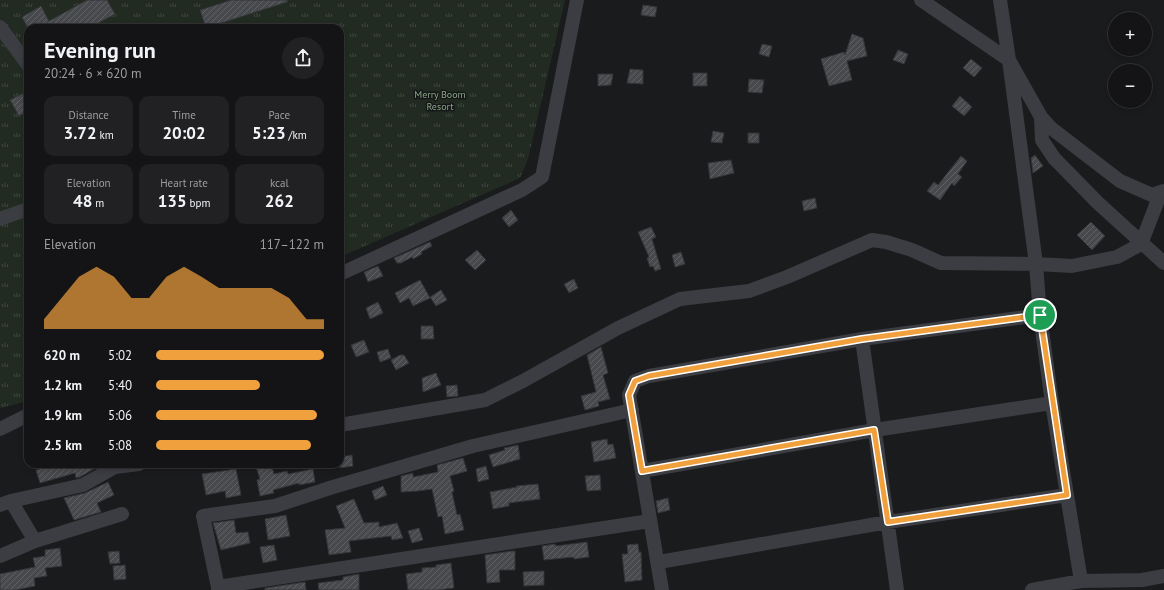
<!DOCTYPE html>
<meta charset="utf-8">
<style>
body{margin:0;font-family:"PT Sans",sans-serif;background:#212123;color:#f1f3f6;height:100vh;display:flex;flex-direction:column;font-size:15px;white-space:nowrap}
*{box-sizing:border-box;margin:0}
p{font-size:13px;color:#9d9ea1}
.icon{flex:none;width:22px;height:22px;fill:none;stroke:currentColor;stroke-width:2;stroke-linecap:round;stroke-linejoin:round}
.map{position:relative;flex:1;overflow:hidden}
.panel{position:absolute;left:24px;top:24px;width:320px;height:444px;display:flex;flex-direction:column;background:#141416;border-radius:12px;box-shadow:0 2px 6px #0003,0 0 0 1px #333335}
.panel>*{flex:none}
.fabs{position:absolute;left:1108px;top:12px;display:grid;gap:8px}
.fabs a{display:grid;place-items:center;width:44px;height:44px;border-radius:50%;background:#141416;box-shadow:0 2px 6px #0003,0 0 0 1px #333335;font-size:20px}
.pin{position:absolute;display:grid;place-items:center;width:34px;height:34px;color:#fff;margin:-17px;border:2px solid #fff;border-radius:50%;box-shadow:0 1px 4px #0007}
.round{display:grid;place-items:center;flex:none;width:42px;height:42px;border-radius:21px;background:#212123}
.overview{display:flex;align-items:center;justify-content:space-between;height:68px;padding:0 20px}
h1{font-size:22px;font-weight:700;line-height:30px}
.figures{display:grid;grid-template-columns:repeat(3,1fr);gap:6px;height:68px;padding:4px 20px}
.figures div{display:grid;align-content:center;border-radius:10px;background:#212123;text-align:center}
.figures b{font-size:17px;font-weight:700}
.figures small{font-size:11px;font-weight:400}
.figures p{font-size:11px}
.chart{height:112px;padding:8px 20px}
.chart p{display:flex;justify-content:space-between}
.chart svg{width:100%;height:72px;margin-top:4px;fill:#f1a03e;opacity:.7}
ul{padding:0 20px;list-style:none;font-size:13px}
li{display:grid;grid-template-columns:64px 48px 1fr;align-items:center;height:30px}
li i{height:10px;border-radius:5px;background:#f1a03e}
.map>svg:first-child{display:block}
.grass{fill:url(#grass-tufts)}
.building{fill:url(#building-hatch);stroke:#343539}
.lines{fill:none;stroke-linecap:round;stroke-linejoin:round}
.minor{stroke:#3b3d42;stroke-width:14}
.route-casing{stroke:#fff;stroke-width:8}
.route{stroke:#f1a03e;stroke-width:5}
.labels{text-anchor:middle;dominant-baseline:central;stroke-width:3;stroke-linejoin:round;paint-order:stroke}
.park-label{font-size:10px;fill:#87a785;stroke:#151618}
</style>
<div class="map">
<svg width="1164" height="590" viewBox="0 0 1164 590">
<defs>
<pattern id="grass-tufts" width="24" height="20" patternUnits="userSpaceOnUse"><rect width="24" height="20" fill="#222b22"/><path d="M3 7l-1-3M5 7V3M7 7l1-3M15 17l-1-3M17 17v-4M19 17l1-3" fill="none" stroke="#3f4740"/></pattern>
<pattern id="building-hatch" width="6" height="6" patternUnits="userSpaceOnUse"><rect width="6" height="6" fill="#47494d"/><path d="M-1 1l2-2M0 6l6-6M5 7l2-2" fill="none" stroke="#5f6165"/></pattern>
</defs>
<rect width="100%" height="100%" fill="#1a1b1d"/>
<path class="grass" d="M 0,0 L 565,0 L 528,159 L 520,178 L 340,257 L 340,28 L 28,28 L 28,401 L 0,408 Z"/>
<path class="building" d="M 87,0 L 107,0 L 115,14 L 89,28 L 28,28 L 22,17 L 41,6 L 49,21 Z
M 231,0 L 287,0 L 287,2 L 206,28 L 200,10 Z
M 643,5 L 657,7 L 655,17 L 641,15 Z
M 852,34 L 863,38 L 867,56 L 847,61 L 852,80 L 829,86 L 821,59 L 844,52 L 845,55 Z
M 762,44 L 772,46 L 769,57 L 759,54 Z
M 898,50 L 908,54 L 904,64 L 893,60 Z
M 971,59 L 982,68 L 974,77 L 963,68 Z
M 630,69 L 643,70 L 643,84 L 627,83 Z
M 693,73 L 707,73 L 707,86 L 693,86 Z
M 598,74 L 613,74 L 611,85 L 598,86 Z
M 749,79 L 764,80 L 762,93 L 748,92 Z
M 28,91 L 28,111 L 19,116 L 10,100 Z
M 960,96 L 972,107 L 964,116 L 952,106 Z
M 713,131 L 724,133 L 722,143 L 711,142 Z
M 748,133 L 759,133 L 759,143 L 748,143 Z
M 1035,155 L 1043,166 L 1033,173 L 1031,158 Z
M 961,156 L 967,161 L 958,174 L 962,177 L 954,186 L 952,183 L 940,200 L 927,191 L 934,182 L 938,185 Z
M 731,160 L 734,173 L 710,179 L 708,163 Z
M 815,198 L 817,208 L 804,211 L 802,201 Z
M 511,210 L 518,220 L 509,227 L 502,218 Z
M 1091,222 L 1105,236 L 1092,250 L 1077,235 Z
M 651,227 L 656,237 L 652,239 L 661,269 L 655,271 L 653,266 L 650,267 L 647,258 L 649,257 L 638,232 Z
M 430,242 L 432,246 L 421,252 L 422,254 L 413,259 L 412,257 L 401,263 L 397,263 L 394,258 Z
M 477,250 L 486,260 L 475,270 L 465,260 Z
M 681,252 L 685,264 L 675,267 L 672,255 Z
M 378,266 L 383,276 L 368,282 L 364,272 Z
M 574,279 L 578,288 L 569,293 L 564,284 Z
M 420,280 L 430,298 L 413,306 L 409,298 L 400,303 L 395,293 Z
M 441,290 L 447,300 L 436,306 L 430,297 Z
M 378,302 L 383,313 L 370,319 L 366,308 Z
M 421,326 L 433,326 L 434,339 L 421,339 Z
M 364,340 L 369,352 L 356,357 L 351,345 Z
M 601,347 L 608,373 L 603,375 L 610,399 L 598,402 L 599,406 L 585,410 L 581,396 L 596,392 L 587,355 Z
M 388,349 L 391,358 L 380,362 L 377,352 Z
M 400,355 L 404,355 L 409,363 L 396,370 L 391,360 Z
M 436,373 L 441,385 L 423,392 L 422,378 Z
M 457,385 L 458,396 L 447,397 L 446,386 Z
M 607,439 L 608,445 L 613,444 L 616,458 L 594,462 L 591,442 Z
M 518,445 L 520,459 L 493,467 L 489,455 L 505,450 L 504,448 Z
M 352,455 L 353,466 L 340,468 L 340,457 Z
M 463,458 L 467,471 L 450,476 L 454,491 L 452,492 L 457,515 L 460,514 L 464,530 L 445,534 L 442,516 L 438,517 L 432,489 L 418,491 L 401,492 L 401,476 L 413,473 L 413,477 L 438,472 L 437,465 Z
M 54,464 L 95,464 L 96,467 L 94,467 L 94,469 L 80,477 L 76,478 L 75,473 L 40,483 L 36,470 Z
M 255,464 L 271,464 L 274,474 L 287,471 L 288,474 L 313,469 L 315,482 L 299,485 L 299,483 L 273,490 L 274,493 L 260,496 L 257,480 L 260,479 Z
M 486,466 L 489,479 L 478,482 L 476,469 Z
M 236,469 L 241,495 L 226,498 L 225,491 L 206,495 L 202,474 Z
M 600,475 L 601,490 L 587,491 L 585,476 Z
M 108,482 L 114,495 L 97,503 L 101,512 L 74,520 L 64,498 L 85,493 Z
M 538,484 L 540,499 L 509,503 L 509,506 L 493,509 L 490,492 L 517,487 L 516,486 Z
M 383,486 L 387,495 L 375,500 L 372,491 Z
M 668,498 L 670,510 L 658,513 L 656,501 Z
M 354,499 L 364,523 L 379,522 L 379,527 L 397,523 L 403,538 L 392,540 L 391,536 L 349,541 L 351,552 L 329,555 L 325,530 L 345,528 L 336,506 Z
M 286,515 L 290,536 L 268,540 L 265,519 Z
M 234,520 L 236,533 L 248,532 L 250,543 L 221,550 L 213,523 Z
M 419,528 L 423,540 L 412,543 L 408,531 Z
M 587,542 L 589,557 L 574,559 L 573,557 L 544,560 L 542,546 L 555,544 L 556,546 Z
M 638,544 L 639,552 L 641,552 L 642,580 L 625,582 L 622,554 L 628,554 L 627,545 Z
M 274,545 L 277,560 L 263,563 L 260,547 Z
M 60,548 L 62,566 L 45,568 L 47,576 L 34,578 L 35,586 L 15,590 L 0,590 L 0,574 L 35,567 L 33,558 L 45,556 L 45,550 Z
M 119,551 L 120,563 L 110,564 L 108,552 Z
M 512,551 L 515,551 L 515,570 L 499,570 L 500,582 L 487,583 L 485,555 Z
M 451,563 L 454,588 L 437,590 L 408,590 L 406,574 L 422,572 L 422,568 L 436,567 L 436,565 Z
M 125,565 L 126,579 L 114,580 L 113,566 Z
M 544,571 L 544,585 L 524,586 L 523,572 Z
M 359,574 L 359,590 L 319,590 L 318,583 L 343,580 L 343,577 Z
M 305,582 L 306,590 L 265,590 L 265,588 Z"/>
<g class="lines">
<path class="minor" d="M 921,0 L 1009,60 L 1041,117 L 1051,128 L 1120,181 L 1152,195 L 1164,191
M 1000,0 L 1009,60 L 1036,264 L 1040,315 L 1052,403 L 1081,581
M 0,27 L 28,65
M 1041,117 L 1042,140 L 1054,158 L 1097,202 L 1164,263
M 0,219 L 28,209
M 340,274 L 522,190 L 542,177 L 577,0
M 862,339 L 897,590
M 340,425 L 485,400 L 523,381 L 618,328 L 680,299 L 749,291 L 787,277 L 872,240 L 886,242 L 912,250 L 941,263 L 1036,264 L 1072,266 L 1117,257 L 1141,244 L 1161,192
M 0,429 L 28,415
M 642,471 L 875,430 L 1052,403
M 0,505 L 11,501
M 35,541 L 11,501 L 83,485 L 115,467 L 139,464
M 0,556 L 35,541 L 122,514
M 659,562 L 888,522 L 1067,495
M 218,587 L 203,516 L 275,506 L 333,487 L 473,446 L 632,410
M 218,590 L 218,587 L 650,521
M 662,590 L 629,395 L 635,381 L 649,376 L 862,339 L 1040,315
M 1032,590 L 1081,581 L 1142,580 L 1164,576"/>
</g>
<g class="lines">
<defs>
<path id="route" d="M 1040,315 L 1067,495 L 888,522 L 874,430 L 642,471 L 629,395 L 635,381 L 649,376 L 862,339 Z"/>
</defs>
<use href="#route" class="route-casing"/>
<use href="#route" class="route"/>
</g>
<g class="labels">
<g class="park-label">
<text x="440" y="94">Merry Boom<tspan x="440" dy="12">Resort</tspan></text>
</g>
</g>
</svg>
<div class="fabs">
<a>+</a>
<a>−</a>
</div>
<div class="pin" style="left:1040px;top:315px;background:#1e9e55"><svg class="icon" aria-label="arrive" viewBox="0 0 24 24"><path d="M6 21V4h12l-3 4 3 4H6"/></svg></div>
<section class="panel">
<div class="overview"><div><h1>Evening run</h1><p>20:24 · 6 × 620 m</p></div><a class="round"><svg class="icon" aria-label="share" viewBox="0 0 24 24"><path d="M12 15V3M7 8l5-5 5 5M5 13v7h14v-7"/></svg></a></div>
<div class="figures">
<div><p>Distance</p><b>3.72<small> km</small></b></div>
<div><p>Time</p><b>20:02</b></div>
<div><p>Pace</p><b>5:23<small> /km</small></b></div>
</div>
<div class="figures">
<div><p>Elevation</p><b>48<small> m</small></b></div>
<div><p>Heart rate</p><b>135<small> bpm</small></b></div>
<div><p>kcal</p><b>262</b></div>
</div>
<div class="chart"><p><span>Elevation</span>117–122 m</p>
<svg viewBox="0 0 160 44" preserveAspectRatio="none"><path d="M0 44V38L10 25L20 12L30 6L40 12L50 25L60 25L70 12L80 6L90 12L100 19L110 19L120 19L130 19L140 25L150 38L160 38V44z"/></svg>
</div>
<ul>
<li><b>620 m</b>5:02<i style="width:100%"></i></li>
<li><b>1.2 km</b>5:40<i style="width:62%"></i></li>
<li><b>1.9 km</b>5:06<i style="width:96%"></i></li>
<li><b>2.5 km</b>5:08<i style="width:92%"></i></li>
</ul>
</section>
</div>
